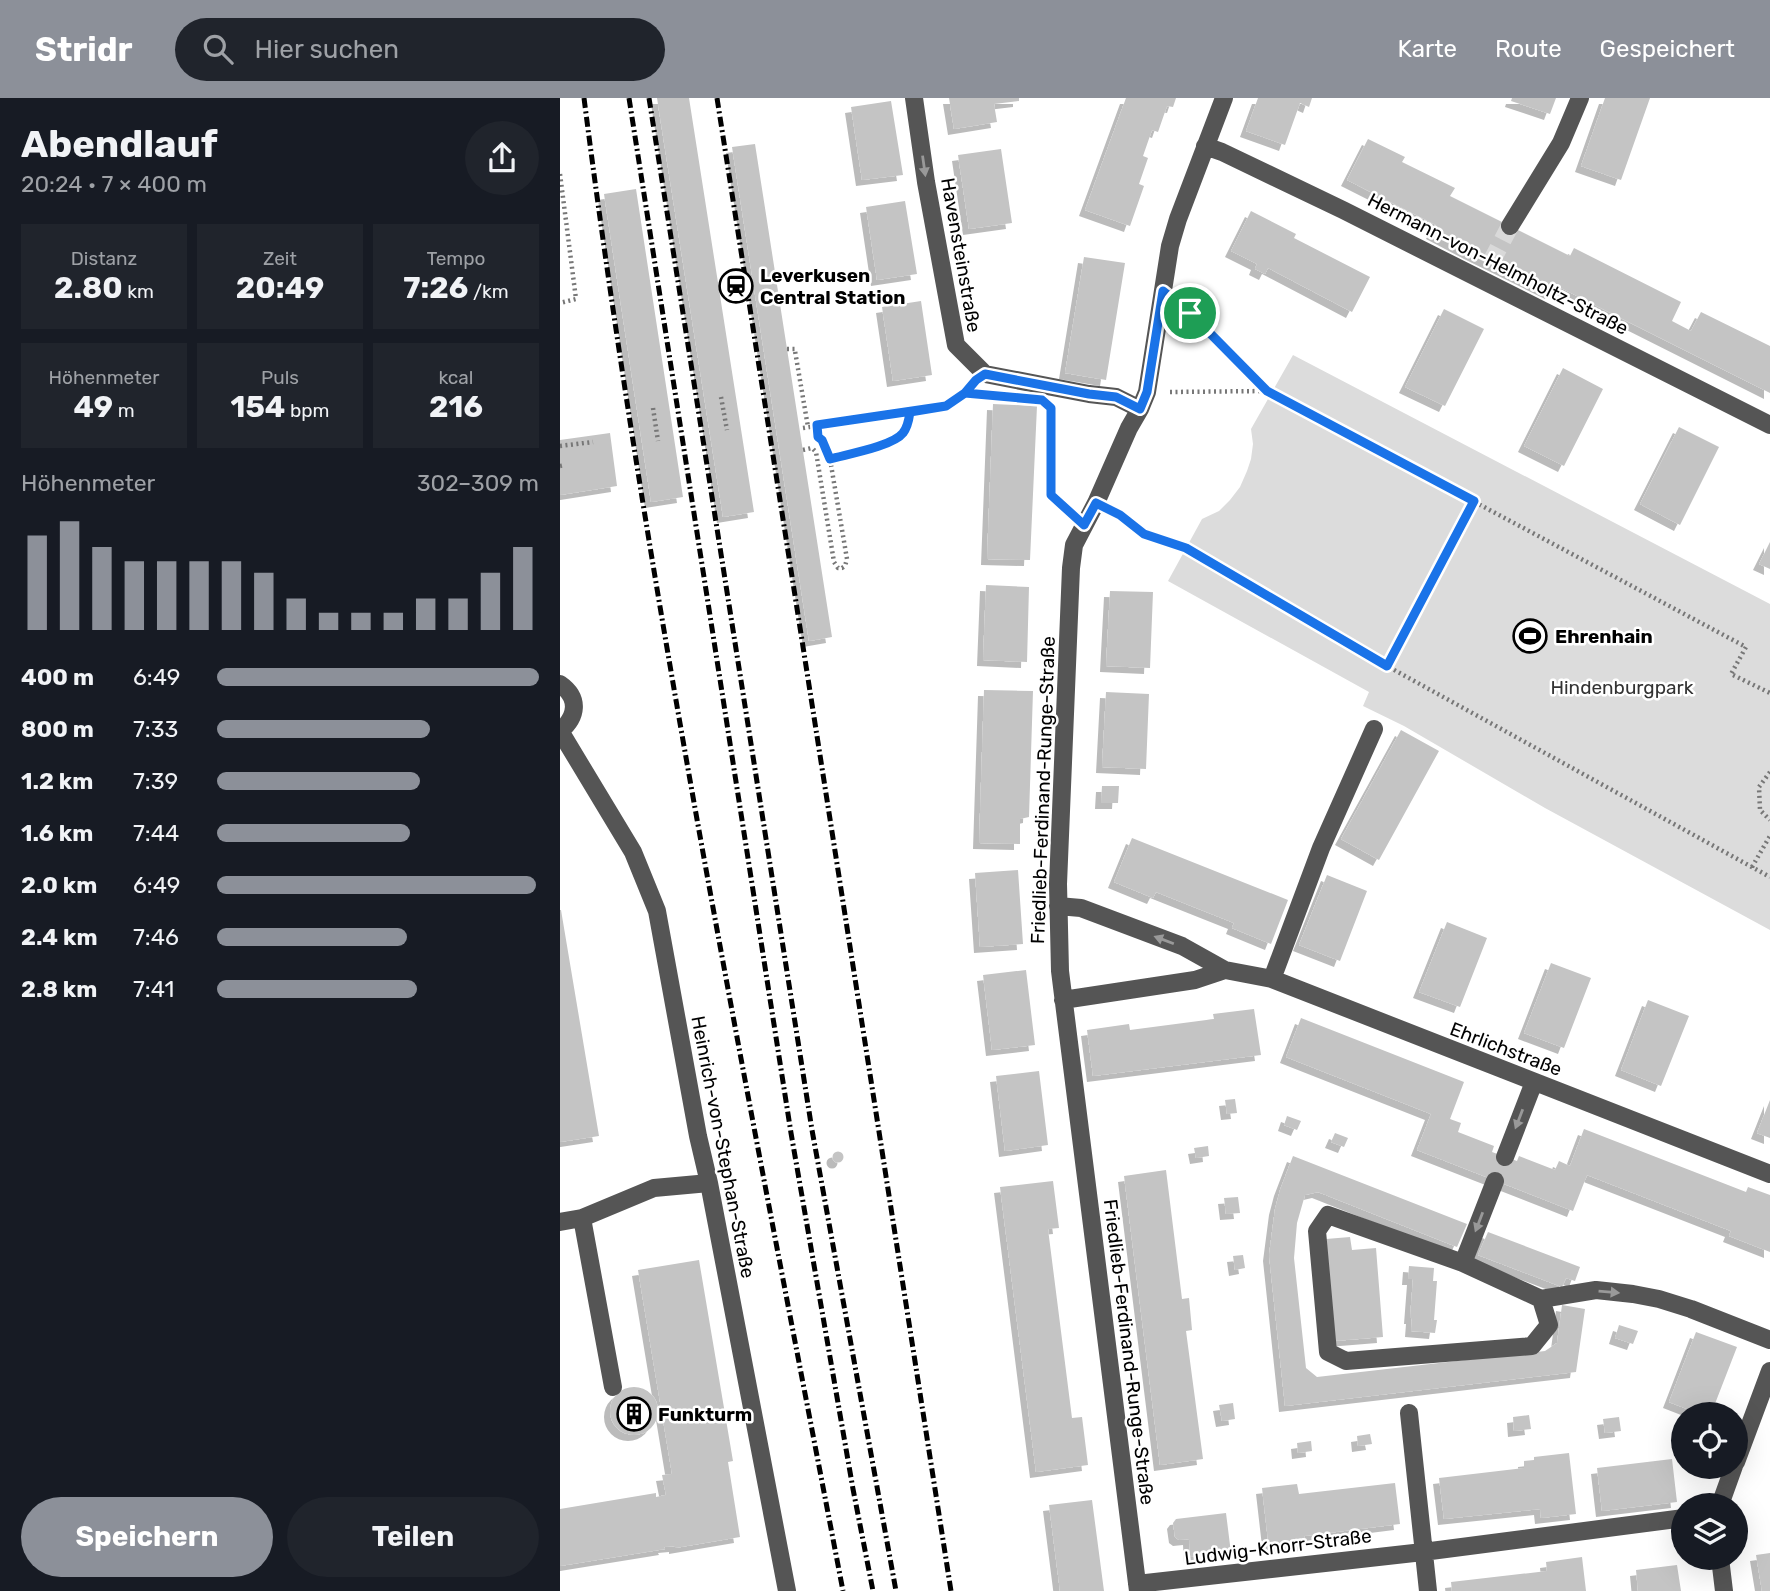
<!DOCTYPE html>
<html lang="de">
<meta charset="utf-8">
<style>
body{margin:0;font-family:Rubik,sans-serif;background:#20242c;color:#f1f3f6;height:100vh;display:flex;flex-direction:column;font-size:26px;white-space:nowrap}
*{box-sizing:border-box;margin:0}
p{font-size:23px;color:#9ea1a6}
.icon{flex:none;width:38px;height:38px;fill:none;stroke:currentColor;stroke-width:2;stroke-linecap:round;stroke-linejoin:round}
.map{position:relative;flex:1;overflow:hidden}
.drawer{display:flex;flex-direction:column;background:#171b24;width:560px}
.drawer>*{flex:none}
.controls{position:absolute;left:1111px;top:1304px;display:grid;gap:14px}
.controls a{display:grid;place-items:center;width:77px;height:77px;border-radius:50%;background:#171b24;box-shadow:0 7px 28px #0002;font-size:35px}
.pin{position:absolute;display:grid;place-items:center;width:60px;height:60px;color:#fff;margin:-30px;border:4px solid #fff;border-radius:50%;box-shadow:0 2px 7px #0007}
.round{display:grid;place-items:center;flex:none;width:74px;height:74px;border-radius:37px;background:#20242c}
.head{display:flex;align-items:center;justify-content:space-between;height:119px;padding:0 21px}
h1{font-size:38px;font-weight:700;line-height:52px}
.metrics{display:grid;grid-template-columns:repeat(3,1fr);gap:10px;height:119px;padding:7px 21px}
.metrics div{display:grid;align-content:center;border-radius:0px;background:#20242c;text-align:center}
.metrics b{font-size:30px;font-weight:700}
.metrics small{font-size:19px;font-weight:400}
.metrics p{font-size:19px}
.chart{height:196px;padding:14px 21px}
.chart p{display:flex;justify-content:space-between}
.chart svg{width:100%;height:126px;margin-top:7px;stroke:#8c9099;stroke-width:6}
.button{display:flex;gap:14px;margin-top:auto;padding:14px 21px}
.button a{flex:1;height:80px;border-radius:42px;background:#8c9099;color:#fff;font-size:28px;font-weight:700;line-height:80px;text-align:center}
.button a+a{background:#20242c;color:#f1f3f6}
ul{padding:0 21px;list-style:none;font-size:23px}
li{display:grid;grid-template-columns:112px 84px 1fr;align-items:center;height:52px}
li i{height:18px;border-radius:9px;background:#8c9099}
header{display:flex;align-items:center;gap:42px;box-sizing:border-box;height:98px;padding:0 35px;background:#8c9099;color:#fff}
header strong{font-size:33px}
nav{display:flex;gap:38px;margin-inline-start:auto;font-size:24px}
.search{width:490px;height:63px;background:#20242c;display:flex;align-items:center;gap:18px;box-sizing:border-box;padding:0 24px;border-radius:38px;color:#9ea1a6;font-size:26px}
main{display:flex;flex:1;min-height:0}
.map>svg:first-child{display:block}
.green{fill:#dcdcdc}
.building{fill:#c4c4c4;filter:url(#shadow)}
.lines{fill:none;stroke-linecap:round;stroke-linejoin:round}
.minor-tunnel{stroke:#d9d9d9;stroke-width:18;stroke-dasharray:18 9;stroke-linecap:butt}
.path{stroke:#777;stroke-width:4.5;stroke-dasharray:2 3.5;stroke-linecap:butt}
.minor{stroke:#555;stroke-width:18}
.rail{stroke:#000;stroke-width:5;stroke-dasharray:10 3.5 2 3.5;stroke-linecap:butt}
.oneway{fill:#999}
.route-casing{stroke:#fff;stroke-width:14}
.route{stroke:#1a73e8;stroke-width:9}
.labels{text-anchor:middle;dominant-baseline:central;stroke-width:5;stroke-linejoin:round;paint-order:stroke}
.street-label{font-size:19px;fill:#000;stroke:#fff}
.poi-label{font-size:19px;font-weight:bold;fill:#000;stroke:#fff;text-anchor:start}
.park-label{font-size:19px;fill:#333;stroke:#fff}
</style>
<header>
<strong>Stridr</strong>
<div class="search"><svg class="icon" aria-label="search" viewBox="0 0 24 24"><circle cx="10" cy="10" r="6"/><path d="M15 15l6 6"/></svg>Hier suchen</div>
<nav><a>Karte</a><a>Route</a><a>Gespeichert</a></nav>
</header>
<main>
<section class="drawer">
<div class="head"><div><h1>Abendlauf</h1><p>20:24 · 7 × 400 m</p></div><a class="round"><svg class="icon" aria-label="share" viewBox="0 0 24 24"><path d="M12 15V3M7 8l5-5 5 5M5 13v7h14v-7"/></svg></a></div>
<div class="metrics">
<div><p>Distanz</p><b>2.80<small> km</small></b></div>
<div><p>Zeit</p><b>20:49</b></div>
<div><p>Tempo</p><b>7:26<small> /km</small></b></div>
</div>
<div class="metrics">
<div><p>Höhenmeter</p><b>49<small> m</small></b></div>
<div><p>Puls</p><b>154<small> bpm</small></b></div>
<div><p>kcal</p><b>216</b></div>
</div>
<div class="chart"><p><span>Höhenmeter</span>302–309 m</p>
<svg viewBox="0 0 160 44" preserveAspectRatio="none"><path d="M5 44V11M15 44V6M25 44V15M35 44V20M45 44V20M55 44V20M65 44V20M75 44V24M85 44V33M95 44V38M105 44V38M115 44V38M125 44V33M135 44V33M145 44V24M155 44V15"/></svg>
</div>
<ul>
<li><b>400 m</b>6:49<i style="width:100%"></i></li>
<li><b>800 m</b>7:33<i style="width:66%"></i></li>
<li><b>1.2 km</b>7:39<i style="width:63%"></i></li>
<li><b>1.6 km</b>7:44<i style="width:60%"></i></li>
<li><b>2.0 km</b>6:49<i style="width:99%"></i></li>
<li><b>2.4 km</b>7:46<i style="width:59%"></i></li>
<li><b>2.8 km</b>7:41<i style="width:62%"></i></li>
</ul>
<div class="button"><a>Speichern</a><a>Teilen</a></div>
</section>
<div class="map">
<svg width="1210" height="1493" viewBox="0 0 1210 1493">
<defs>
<filter id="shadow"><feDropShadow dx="-6" dy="6" stdDeviation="0" flood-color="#0004"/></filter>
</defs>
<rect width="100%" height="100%" fill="#fff"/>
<path class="green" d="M 733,257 L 1210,506 L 1210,832 L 985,710 L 844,628 L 803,608 L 809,594 L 608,483 L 642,421 L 659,413 L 670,402 L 680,389 L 687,373 L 691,361 L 693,346 L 691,331 Z"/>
<path class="building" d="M 97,0 L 129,0 L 194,414 L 163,419 Z
M 389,0 L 459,0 L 459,3 L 434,6 L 437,24 L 394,31 Z
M 566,0 L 616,0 L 613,9 L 607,8 L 598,34 L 592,32 L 583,58 L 588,60 L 579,86 L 584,88 L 570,128 L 525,112 Z
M 698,0 L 752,0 L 749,9 L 740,5 L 725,47 L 686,33 Z
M 952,0 L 996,0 L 990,16 L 951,3 Z
M 1045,0 L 1090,0 L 1061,82 L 1021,68 Z
M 331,3 L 343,77 L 302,82 L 291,9 Z
M 808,41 L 845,59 L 842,64 L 895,90 L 890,98 L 1010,158 L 1014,150 L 1121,204 L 1112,223 L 1131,233 L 1141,214 L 1210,248 L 1210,295 L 995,187 L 991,195 L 910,155 L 872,135 L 876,127 L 787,82 Z
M 195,46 L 272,539 L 249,543 L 172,49 Z
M 441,51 L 452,125 L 409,131 L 398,57 Z
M 76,91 L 123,399 L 91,404 L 44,96 Z
M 345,103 L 357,176 L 317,182 L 306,109 Z
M 691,113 L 736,136 L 734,140 L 810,179 L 792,214 L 708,170 L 705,176 L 695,171 L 697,166 L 671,153 Z
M 524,159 L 565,165 L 546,282 L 505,275 Z
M 361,203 L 372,277 L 333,283 L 322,209 Z
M 884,211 L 924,231 L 885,308 L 845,289 Z
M 1003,270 L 1043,291 L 1004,368 L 964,348 Z
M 433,306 L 477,308 L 470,462 L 427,461 Z
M 1119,329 L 1159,349 L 1120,427 L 1080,406 Z
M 50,335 L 57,388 L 0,397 L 0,342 Z
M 1210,444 L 1210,471 L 1199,466 Z
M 426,487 L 469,489 L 467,564 L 423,562 Z
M 550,493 L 593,494 L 590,570 L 546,568 Z
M 424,592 L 473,593 L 469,719 L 460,721 L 460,746 L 419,745 Z
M 546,594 L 589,596 L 586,671 L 542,669 Z
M 841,632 L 879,653 L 819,762 L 781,741 Z
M 542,688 L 559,688 L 558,705 L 541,705 Z
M 572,740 L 728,802 L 711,846 L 672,830 L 674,825 L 596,794 L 593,800 L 554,784 Z
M 458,772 L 463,846 L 420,849 L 415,775 Z
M 767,777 L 807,793 L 780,863 L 739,847 Z
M 0,812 L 1,812 L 39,1038 L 0,1044 Z
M 887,824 L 927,840 L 900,909 L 859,894 Z
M 991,865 L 1031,880 L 1004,950 L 964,935 Z
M 466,872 L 475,947 L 432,952 L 423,877 Z
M 1088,902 L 1129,918 L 1101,988 L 1061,972 Z
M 694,911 L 701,957 L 533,978 L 527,932 L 569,926 L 570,932 L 654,921 L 653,916 Z
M 741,920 L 904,984 L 890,1021 L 901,1025 L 898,1034 L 934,1048 L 932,1054 L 957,1063 L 959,1058 L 995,1072 L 999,1063 L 1010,1068 L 1024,1031 L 1186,1094 L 1188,1089 L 1210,1097 L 1210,1154 L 1169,1138 L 1171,1133 L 1027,1077 L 1013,1113 L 857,1052 L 871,1016 L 726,959 Z
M 479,973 L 488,1047 L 445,1053 L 436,978 Z
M 675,1001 L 677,1015 L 667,1016 L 665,1002 Z
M 1210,1002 L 1210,1040 L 1197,1035 Z
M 727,1018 L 741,1023 L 737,1032 L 724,1027 Z
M 775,1035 L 788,1040 L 784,1049 L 771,1044 Z
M 648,1048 L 649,1058 L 636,1060 L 634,1050 Z
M272.5 1059a5.5 5.5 0 1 1 11 0a5.5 5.5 0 1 1-11 0Z
M 733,1058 L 907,1126 L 897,1149 L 758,1094 L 745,1097 L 737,1125 L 734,1160 L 746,1270 L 757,1279 L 985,1253 L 997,1245 L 1002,1207 L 1025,1211 L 1016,1274 L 725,1308 L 709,1157 L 715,1111 L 720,1092 Z
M 606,1072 L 622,1201 L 629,1200 L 632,1232 L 626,1233 L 643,1361 L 600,1367 L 564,1078 Z
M 493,1083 L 499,1130 L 488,1131 L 512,1320 L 522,1319 L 528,1367 L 476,1374 L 440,1089 Z
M 678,1099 L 680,1115 L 666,1116 L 664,1100 Z
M 928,1134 L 1020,1169 L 1015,1183 L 1006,1180 L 1002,1189 L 918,1157 Z
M 790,1139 L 792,1152 L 816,1150 L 823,1239 L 774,1243 L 766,1141 Z
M 683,1157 L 685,1170 L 675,1172 L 673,1158 Z
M 139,1162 L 173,1363 L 168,1364 L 180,1439 L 115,1450 L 115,1448 L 104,1449 L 105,1451 L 0,1468 L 0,1411 L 96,1395 L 96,1399 L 106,1397 L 102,1377 L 112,1376 L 78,1172 Z
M 849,1168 L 874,1170 L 873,1183 L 877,1183 L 874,1222 L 877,1222 L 875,1235 L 851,1233 L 852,1220 L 850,1220 L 853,1181 L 848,1181 Z
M 1059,1227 L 1078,1233 L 1073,1246 L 1055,1240 Z
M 1136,1234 L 1177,1249 L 1151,1316 L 1140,1316 L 1109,1304 Z
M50 1313a24 24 0 1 1 48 0a24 24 0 1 1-48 0Z
M 673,1305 L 675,1321 L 662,1323 L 659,1307 Z
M 969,1317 L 971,1331 L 954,1333 L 953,1319 Z
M 1059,1319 L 1061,1333 L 1045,1335 L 1043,1321 Z
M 810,1336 L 812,1346 L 798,1348 L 797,1338 Z
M 751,1343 L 752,1353 L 738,1355 L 737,1345 Z
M 1009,1355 L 1016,1416 L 981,1420 L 980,1411 L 884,1421 L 879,1380 L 964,1370 L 964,1363 L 974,1362 L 974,1359 Z
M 1112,1361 L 1117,1404 L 1042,1413 L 1037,1370 Z
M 835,1385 L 840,1426 L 744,1438 L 745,1447 L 709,1451 L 702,1390 L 737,1386 L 739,1396 Z
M 532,1402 L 544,1493 L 500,1493 L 489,1407 Z
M 666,1415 L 671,1455 L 652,1457 L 644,1461 L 638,1458 L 630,1459 L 629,1441 L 619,1442 L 615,1439 L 613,1425 L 616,1421 Z
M 1210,1455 L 1210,1493 L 1202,1493 L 1196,1457 Z
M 1022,1459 L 1026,1493 L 892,1493 L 891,1484 L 987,1473 L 986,1464 Z
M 1117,1467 L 1121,1493 L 1078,1493 L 1076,1472 Z"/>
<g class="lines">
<path class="minor-tunnel" d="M 930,166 L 950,128"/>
<path class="path" d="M 0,76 L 16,201 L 0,205
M 625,210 L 707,293 L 1186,549 L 1171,576 L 1210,595
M 227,251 L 235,251 L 235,253 L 248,329
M 610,294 L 706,293
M 161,299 L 167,332
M 93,310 L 98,343
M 491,312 L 491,397 L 507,412
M 257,327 C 258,338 265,351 270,361
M 243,330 L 386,308 L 409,291
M 0,348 L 33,344
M 243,352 L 252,350 L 256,354 L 274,464 L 278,470 L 282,470 L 285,468 L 287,461 L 270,361 C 287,356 333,348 343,335 C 348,329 349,321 350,314
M 0,368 L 5,367
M 557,416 L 584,436 L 626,450 L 827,568 L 1210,779
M 827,568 L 913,403
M 1210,674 L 1199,689 L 1200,712 L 1210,722
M 1192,769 L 1210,738"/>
<path class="minor" d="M 354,0 L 366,84 L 396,247 L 425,276 L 529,296 L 556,299 L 580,311
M 645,48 L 662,54 L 783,112 L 1210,327
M 950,128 L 1001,45 L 1020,0
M 0,586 C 20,600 17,619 0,633
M 0,633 L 73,754 L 97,813 L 138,1038 L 149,1085 L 227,1493
M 498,808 L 521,810 L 622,848 L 665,872 L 712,881 L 1210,1076
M 712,881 L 761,750 L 814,631
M 503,902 L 635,882 L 665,872
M 945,1059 L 974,984
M 768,1117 L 903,1165 L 981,1201 L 989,1227 L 972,1248 L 786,1263 L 768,1254 L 757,1133 Z
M 22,1120 L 53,1289
M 0,1124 L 22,1120 L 94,1090 L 149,1085
M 903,1165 L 935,1083
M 981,1201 L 1036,1192 L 1073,1196 L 1099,1201 L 1131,1211 L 1210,1242
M 849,1315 L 868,1493
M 1176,1364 L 1210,1273
M 1160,1407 L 1174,1368
M 1160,1460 L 1164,1493
M 577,1486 L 863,1454 L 1124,1420
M 578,1493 L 500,873 L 498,786 L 511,470 L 514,447 L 536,405 L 569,330 L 580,311 L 587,294 L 610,148 L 618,121 L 664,0"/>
<path class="rail" d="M 24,0 C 88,501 188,997 283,1493
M 69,0 L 231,1035 L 293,1391 L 313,1493
M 89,0 L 252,1032 L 336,1493
M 157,0 L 391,1493"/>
</g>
<defs><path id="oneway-solid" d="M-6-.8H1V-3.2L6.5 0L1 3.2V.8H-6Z" transform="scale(1.75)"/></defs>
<g class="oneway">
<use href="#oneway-solid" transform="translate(364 68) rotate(82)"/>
<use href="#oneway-solid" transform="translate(604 842) rotate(-159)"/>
<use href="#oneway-solid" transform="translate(959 1021) rotate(111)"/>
<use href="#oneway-solid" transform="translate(919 1124) rotate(111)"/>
<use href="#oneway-solid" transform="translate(1049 1194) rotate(5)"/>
</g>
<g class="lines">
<defs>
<path id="route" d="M 630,215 L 603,193 L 587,294 L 580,311 L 556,299 L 529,296 L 425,276 L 416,282 L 405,295 L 386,308 L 257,327 L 258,339 L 262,342 L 270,361 C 288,356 333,348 343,335 C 348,329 349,321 350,314 L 386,308 L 405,295 L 482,302 L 491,310 L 491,397 L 524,427 L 536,405 L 560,417 L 584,436 L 626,450 L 827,568 L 914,403 L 707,293 L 630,215"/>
</defs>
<use href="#route" class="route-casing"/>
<use href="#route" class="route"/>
</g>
<defs>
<symbol id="station-ring" viewBox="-11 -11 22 22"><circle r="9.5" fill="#fff" stroke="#000" stroke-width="1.5"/><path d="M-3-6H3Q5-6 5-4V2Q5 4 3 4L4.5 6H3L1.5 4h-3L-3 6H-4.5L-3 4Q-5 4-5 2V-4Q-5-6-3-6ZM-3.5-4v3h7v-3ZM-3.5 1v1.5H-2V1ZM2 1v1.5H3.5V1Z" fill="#000"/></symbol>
<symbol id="stadium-ring" viewBox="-11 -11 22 22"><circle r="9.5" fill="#fff" stroke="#000" stroke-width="1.5"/><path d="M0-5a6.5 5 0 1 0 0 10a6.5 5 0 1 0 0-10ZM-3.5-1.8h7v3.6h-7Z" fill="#000"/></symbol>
<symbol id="building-ring" viewBox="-11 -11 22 22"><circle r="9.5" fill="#fff" stroke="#000" stroke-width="1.5"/><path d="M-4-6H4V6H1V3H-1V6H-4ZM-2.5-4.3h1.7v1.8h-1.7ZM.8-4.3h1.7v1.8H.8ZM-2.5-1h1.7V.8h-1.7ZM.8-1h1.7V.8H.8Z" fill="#000"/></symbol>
</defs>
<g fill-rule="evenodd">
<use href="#station-ring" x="157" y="169" width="38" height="38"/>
<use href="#stadium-ring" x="951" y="519" width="38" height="38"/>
<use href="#building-ring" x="55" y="1297" width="38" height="38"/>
</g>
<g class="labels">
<g class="street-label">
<text transform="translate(401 157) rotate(80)">Havensteinstraße</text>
<text transform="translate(938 166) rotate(27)">Hermann-von-Helmholtz-Straße</text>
<text transform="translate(483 692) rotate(-88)">Friedlieb-Ferdinand-Runge-Straße</text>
<text transform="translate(946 951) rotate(21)">Ehrlichstraße</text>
<text transform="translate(163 1049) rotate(79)">Heinrich-von-Stephan-Straße</text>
<text transform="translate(569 1254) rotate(83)">Friedlieb-Ferdinand-Runge-Straße</text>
<text transform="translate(718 1449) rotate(-7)">Ludwig-Knorr-Straße</text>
</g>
<g class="poi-label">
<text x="200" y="177">Leverkusen<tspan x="200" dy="22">Central Station</tspan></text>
<text x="995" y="538">Ehrenhain</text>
<text x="98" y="1316">Funkturm</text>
</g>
<g class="park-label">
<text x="1062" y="589">Hindenburgpark</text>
</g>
</g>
</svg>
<div class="controls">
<a><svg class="icon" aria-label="locate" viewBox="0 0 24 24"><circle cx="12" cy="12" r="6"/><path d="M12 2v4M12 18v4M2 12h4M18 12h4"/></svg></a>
<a><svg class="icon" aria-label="layers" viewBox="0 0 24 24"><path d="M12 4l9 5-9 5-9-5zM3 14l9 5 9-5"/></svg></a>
</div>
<div class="pin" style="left:630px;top:215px;background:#1e9e55"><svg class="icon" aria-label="arrive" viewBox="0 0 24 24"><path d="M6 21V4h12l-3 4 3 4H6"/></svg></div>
</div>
</main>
